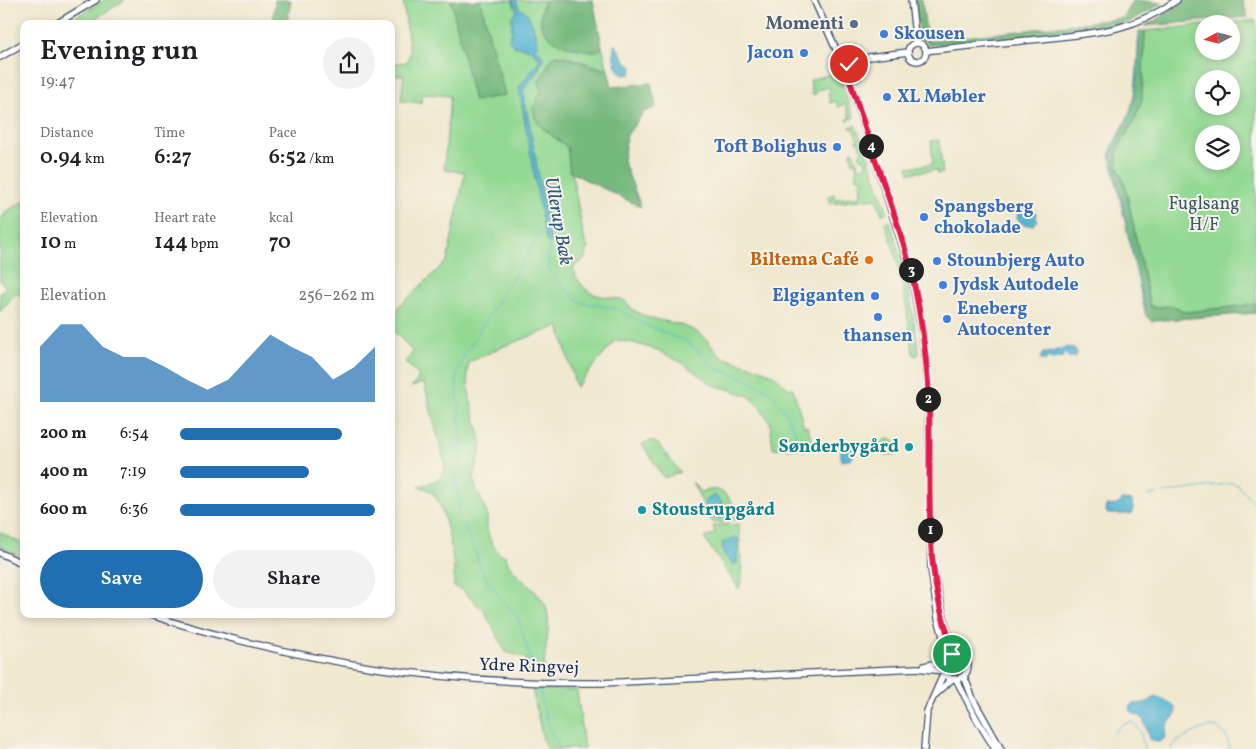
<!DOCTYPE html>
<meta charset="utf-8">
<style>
body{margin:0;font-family:Vollkorn,serif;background:#f2f2f2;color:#202124;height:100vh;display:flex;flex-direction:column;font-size:19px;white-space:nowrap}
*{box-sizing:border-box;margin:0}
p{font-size:16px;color:#757577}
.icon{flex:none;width:28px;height:28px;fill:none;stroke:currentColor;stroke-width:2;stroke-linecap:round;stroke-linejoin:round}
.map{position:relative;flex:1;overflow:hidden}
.drawer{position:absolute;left:20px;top:20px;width:375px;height:598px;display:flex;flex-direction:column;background:#fff;border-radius:10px;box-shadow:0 2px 8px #0003}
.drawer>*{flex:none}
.needle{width:32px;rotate:263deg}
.fabs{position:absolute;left:1195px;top:15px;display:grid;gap:10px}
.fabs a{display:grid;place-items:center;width:45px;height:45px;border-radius:50%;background:#fff;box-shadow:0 2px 8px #0003;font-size:25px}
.pin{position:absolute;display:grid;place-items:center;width:42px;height:42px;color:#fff;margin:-21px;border:2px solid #fff;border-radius:50%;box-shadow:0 1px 5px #0007}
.km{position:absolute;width:25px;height:25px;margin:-12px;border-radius:50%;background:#222;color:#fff;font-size:14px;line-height:25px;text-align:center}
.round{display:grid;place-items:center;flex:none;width:52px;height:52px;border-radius:26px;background:#f2f2f2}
.headline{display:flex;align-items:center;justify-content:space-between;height:85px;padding:0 20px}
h1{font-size:28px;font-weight:600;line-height:38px}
.figures{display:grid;grid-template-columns:repeat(3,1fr);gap:8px;height:85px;padding:5px 20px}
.figures div{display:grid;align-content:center}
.figures b{font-size:21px;font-weight:600}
.figures small{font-size:14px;font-weight:400}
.figures p{font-size:14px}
.chart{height:140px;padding:10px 20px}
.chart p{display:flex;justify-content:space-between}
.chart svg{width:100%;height:90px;margin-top:5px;fill:#1f6fb2;opacity:.7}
.button{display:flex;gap:10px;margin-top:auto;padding:10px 20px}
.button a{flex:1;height:58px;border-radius:30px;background:#1f6fb2;color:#fff;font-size:20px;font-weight:600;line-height:58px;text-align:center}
.button a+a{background:#f2f2f2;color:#202124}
ul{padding:0 20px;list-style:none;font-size:16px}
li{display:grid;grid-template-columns:80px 60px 1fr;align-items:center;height:38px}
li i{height:12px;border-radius:6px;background:#1f6fb2}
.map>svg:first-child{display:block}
.green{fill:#93d993;stroke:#578478;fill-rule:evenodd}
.forest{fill:#76b97d;stroke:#48746e}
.water{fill:#54b5d3;stroke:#387298}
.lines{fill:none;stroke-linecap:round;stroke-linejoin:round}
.stream{stroke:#54b5d3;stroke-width:1}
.tertiary-casing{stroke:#3b4b6f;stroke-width:8}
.tertiary{stroke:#fff;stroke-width:5.5}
.route-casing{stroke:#fff;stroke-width:10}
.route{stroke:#e11d48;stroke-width:6}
.service-dot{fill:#5c6f8a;stroke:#f7f3e8;stroke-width:2}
.shop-dot{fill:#3f7fe0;stroke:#f7f3e8;stroke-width:2}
.food-dot{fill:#e8710a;stroke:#f7f3e8;stroke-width:2}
.culture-dot{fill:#0f9aa8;stroke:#f7f3e8;stroke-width:2}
.labels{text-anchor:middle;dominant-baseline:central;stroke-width:4;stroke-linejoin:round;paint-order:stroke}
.service-label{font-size:18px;font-weight:bold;fill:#4e5e75;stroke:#f7f3e8;text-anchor:end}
.shop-label{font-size:18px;font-weight:bold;fill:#366cbe;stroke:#f7f3e8;text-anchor:start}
.park-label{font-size:18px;fill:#395a6b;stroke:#f7f3e8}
.food-label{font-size:18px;font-weight:bold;fill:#c56008;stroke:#f7f3e8;text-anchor:end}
.culture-label{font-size:18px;font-weight:bold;fill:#0d838f;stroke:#f7f3e8;text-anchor:end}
.street-label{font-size:18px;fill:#1b2f5e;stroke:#f7f3e8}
.water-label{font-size:19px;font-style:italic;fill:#2c5781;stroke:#f7f3e8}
</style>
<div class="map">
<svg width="1256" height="749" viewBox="0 0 1256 749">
<rect width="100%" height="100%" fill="#f7f3e8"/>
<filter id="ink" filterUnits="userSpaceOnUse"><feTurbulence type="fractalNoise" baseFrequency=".02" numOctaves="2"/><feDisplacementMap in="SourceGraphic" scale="10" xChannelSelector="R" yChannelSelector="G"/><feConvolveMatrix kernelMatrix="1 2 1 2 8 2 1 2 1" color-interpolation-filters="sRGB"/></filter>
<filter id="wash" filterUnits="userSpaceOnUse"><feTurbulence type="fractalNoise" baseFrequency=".0096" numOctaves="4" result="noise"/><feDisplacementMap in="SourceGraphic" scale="20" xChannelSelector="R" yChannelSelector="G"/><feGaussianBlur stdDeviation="1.12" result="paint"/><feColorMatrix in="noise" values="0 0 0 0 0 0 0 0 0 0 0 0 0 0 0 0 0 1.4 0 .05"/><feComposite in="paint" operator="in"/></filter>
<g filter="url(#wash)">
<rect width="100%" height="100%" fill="#f0e8cf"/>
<path class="green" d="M 105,0 L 125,0 L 86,24 L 64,24 Z
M 403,0 L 451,0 L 474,101 L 505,95 L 487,32 L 484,12 L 479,0 L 544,0 C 542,8 538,19 542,27 C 552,45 584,54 601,48 L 602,46 L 608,70 L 561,55 L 556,55 L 553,56 L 539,81 L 541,91 L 534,106 L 538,123 L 541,127 L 567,147 L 584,238 L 588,248 C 587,256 583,264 574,265 L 574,271 L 576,273 L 575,276 C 592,299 595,294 620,299 C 627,300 629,307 635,311 C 652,322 674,320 693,330 C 697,332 702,335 705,338 C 712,345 715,353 723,357 C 744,366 774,368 787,388 L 793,388 L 804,427 L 807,426 L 815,448 L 773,448 L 770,422 L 760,408 L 749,396 L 711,384 L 681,362 L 657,350 L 634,343 L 616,340 L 576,387 L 559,326 L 507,345 L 469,362 L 467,373 L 470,399 L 482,444 L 473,480 L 487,514 L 487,530 L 491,542 L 499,554 L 506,556 L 505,557 C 513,576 532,585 543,601 C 555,619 543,651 544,671 L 527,676 L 526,658 L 506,652 L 484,611 L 462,590 L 453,586 C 458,571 445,508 435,496 C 431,490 426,488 419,487 C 430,482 445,480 445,465 L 424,383 L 411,387 L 415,384 L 419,376 L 405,362 L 413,352 L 391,328 L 391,314 L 447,261 L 465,172 L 444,170 L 450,96 L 422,94 L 421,103 L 401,101 L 404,75 L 391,75 L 391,64 L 407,62 L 410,52 Z
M 1256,20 L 1256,304 L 1188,312 C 1183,312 1181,309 1176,307 C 1168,304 1158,309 1150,306 L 1125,185 L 1118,168 L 1117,155 L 1119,147 L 1135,119 L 1142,99 L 1145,31 L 1204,25 L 1204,51 L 1231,51 L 1231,24 L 1217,24 ZM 1204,79 L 1231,79 L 1231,106 L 1204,106 ZM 1204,134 L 1231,134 L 1231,161 L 1204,161 Z
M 831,74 L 835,74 L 841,81 L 854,117 L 848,121 L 847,120 L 850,118 L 845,104 L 838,107 L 836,101 L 830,103 L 828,93 L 830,92 L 829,87 L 816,91 L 816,94 L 812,95 L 810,80 Z
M 855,125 L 863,142 L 887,211 L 884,214 L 882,214 L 876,198 L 829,204 L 831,200 L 826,197 L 834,194 L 835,199 L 861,196 L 860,183 L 862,182 L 861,177 L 857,178 L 856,168 L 857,167 L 855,162 L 852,163 L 851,152 L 853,151 L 859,168 L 866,165 L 864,158 L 861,159 L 859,154 L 862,152 L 858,141 L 855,141 L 858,140 L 853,128 L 850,128 L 850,127 Z
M 939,140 L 943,173 L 938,174 L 937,170 L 909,173 L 908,167 L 933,164 L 931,141 Z
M 24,201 L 24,298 L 16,293 L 0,312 L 0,293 L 6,287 L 0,281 L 0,220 L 7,211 Z
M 888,221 L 891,223 L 908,285 L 919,354 L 916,356 L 913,354 C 907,310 901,265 885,223 L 886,222 Z
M 887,439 L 894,440 L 898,443 L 898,451 L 896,454 L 886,455 L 879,451 L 878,444 Z
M 650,441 L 657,443 L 680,472 L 664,478 L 642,444 Z
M 692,482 L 702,492 C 725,483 730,501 742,518 L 721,523 L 712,522 Z
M 739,524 L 742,578 L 739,589 L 704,538 L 715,534 L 713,526 Z
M 0,532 L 24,545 L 24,558 L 0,546 Z
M 532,689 L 577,690 L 584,749 L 547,749 L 544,744 Z"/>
<path class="forest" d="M 275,0 L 291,0 L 287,24 L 273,24 Z
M 451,0 L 480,1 L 505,95 L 474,101 Z
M 544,0 L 593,0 L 602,46 C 600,50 601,50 597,51 C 590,53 562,45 555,41 C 550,38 545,32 542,27 C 538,19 543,8 544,0 Z
M 915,0 L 922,0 L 927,41 L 1019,31 L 1123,18 L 1134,0 L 1163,3 L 1129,22 L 1101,29 L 973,42 L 929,45 L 920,38 Z
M 1186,0 L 1242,0 L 1248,17 L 1144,26 L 1158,19 Z
M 1139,31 L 1145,31 L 1142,99 L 1135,119 L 1119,147 L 1117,155 L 1118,168 L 1125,185 L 1150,306 C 1158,310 1168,304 1176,307 C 1181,309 1183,312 1188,312 L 1256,304 L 1256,313 L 1151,321 L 1146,316 L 1110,154 C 1115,138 1126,124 1131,108 C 1138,84 1137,56 1139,31 Z
M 556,55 L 608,70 L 612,87 L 651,83 L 656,107 L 644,112 L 627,135 L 623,160 L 641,207 L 570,172 L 567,147 L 541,127 L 535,117 L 533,108 L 541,91 L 539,81 L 553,56 Z"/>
<path class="water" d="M 512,0 L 516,0 L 519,8 C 521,10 524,10 526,12 C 530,15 537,37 537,42 L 539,44 L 535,47 L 535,49 L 542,54 L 543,58 L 538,70 L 523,90 L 551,243 L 547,242 L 543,226 L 519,88 L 540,59 L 530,49 L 514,46 L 509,40 L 512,31 L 512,16 L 517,11 Z
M 615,44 L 627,63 L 632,67 L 631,74 L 623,75 C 614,69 613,56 614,46 Z
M 1029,206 L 1036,213 L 1037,221 L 1033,225 L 1024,225 L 1017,219 L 1018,211 L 1022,207 Z
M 1067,347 L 1074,348 L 1076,350 L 1076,357 L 1068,357 L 1067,354 L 1065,353 L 1063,357 L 1051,359 L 1049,357 L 1044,361 L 1040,358 L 1043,353 L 1048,353 Z
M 841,444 L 852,445 L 853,456 L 851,460 L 841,461 Z
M 715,495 L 723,504 L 720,510 L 725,515 L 721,519 L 714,517 L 705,504 L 705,501 Z
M 1122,500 L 1132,501 L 1133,509 L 1131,514 L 1108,514 L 1105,509 L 1106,506 L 1117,505 Z
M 736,537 L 738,539 L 737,563 L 733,564 L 724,555 L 722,543 Z
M 1156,697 C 1163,698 1179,705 1175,715 C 1173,719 1169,721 1167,726 C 1166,730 1166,734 1165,738 L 1159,742 L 1149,739 C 1146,730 1146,715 1134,714 L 1130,709 L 1132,704 L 1145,703 Z"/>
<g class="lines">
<path class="stream" d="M 1139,32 L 1140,60 L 1134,108 L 1114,146 L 1112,161 L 1119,184 L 1136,271 L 1147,308
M 549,241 L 548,267 L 550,271 L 574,298 L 583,303 L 614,308 L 652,328 L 688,342 L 716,369 L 740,376 L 772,393 L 781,405 L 801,443
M 803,450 L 804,452
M 1163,493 L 1233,483 L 1237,485 L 1256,505
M 1148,496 L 1157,494
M 461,514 L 455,477 L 456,475 L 462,470 L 460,417 L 456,379 L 463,357 L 544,228
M 464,524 L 485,578 L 519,620 L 521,628
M 522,632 L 535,674
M 539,691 L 550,731 L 557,741 L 559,749
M 1112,734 L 1123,724 L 1132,722 C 1142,728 1142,739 1144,749
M 1171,749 C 1174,741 1179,741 1186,737 C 1206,724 1225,720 1230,749"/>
</g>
</g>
<g filter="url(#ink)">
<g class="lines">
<defs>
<path id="tertiary" d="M 814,0 L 848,76 L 911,272 L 922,333 L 928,384 L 931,568 L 938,618 L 948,655
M 911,0 L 916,43
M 56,24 L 96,0
M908 52a9 9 0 1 1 18 0a9 9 0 1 1-18 0Z
M 926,51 C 964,46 1002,43 1040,39 C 1093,33 1132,32 1177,0
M 0,57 L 24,43
M 843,65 L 869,57 L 908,52
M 0,553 L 24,564
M 936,583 L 946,626 L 955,653
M 147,614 C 297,662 443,685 601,683 L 917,668 L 943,671
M942 666a13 13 0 1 1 26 0a13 13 0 1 1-26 0Z
M 924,666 L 938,663 L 943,660
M 964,676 L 973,699 L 1001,749
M 956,679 L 976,718 L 995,749
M 936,694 L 952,679
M 924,749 L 927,711 L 944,673"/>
</defs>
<use href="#tertiary" class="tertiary-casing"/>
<use href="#tertiary" class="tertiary"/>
</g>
</g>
<g class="lines" filter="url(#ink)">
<defs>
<path id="route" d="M 849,64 L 844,65 C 856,96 865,128 875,159 C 888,196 902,233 911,271 C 920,307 925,346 928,383 C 934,474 918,566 955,653 L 952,654"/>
</defs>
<use href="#route" class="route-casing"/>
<use href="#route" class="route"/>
</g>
<circle class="service-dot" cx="854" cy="24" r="5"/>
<g class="shop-dot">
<circle cx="884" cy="34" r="5"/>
<circle cx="804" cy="53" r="5"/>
<circle cx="887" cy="97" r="5"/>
<circle cx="837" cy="147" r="5"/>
<circle cx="924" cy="217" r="5"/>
<circle cx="937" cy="261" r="5"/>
<circle cx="943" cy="285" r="5"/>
<circle cx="875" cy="296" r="5"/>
<circle cx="878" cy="317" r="5"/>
<circle cx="947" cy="319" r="5"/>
</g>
<circle class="food-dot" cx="869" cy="260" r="5"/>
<g class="culture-dot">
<circle cx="909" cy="447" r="5"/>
<circle cx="642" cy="510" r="5"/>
</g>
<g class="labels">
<g class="service-label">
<text x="844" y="24">Momenti</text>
</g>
<g class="shop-label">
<text x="894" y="34">Skousen</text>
<text x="794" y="53" text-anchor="end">Jacon</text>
<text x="897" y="97">XL Møbler</text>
<text x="827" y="147" text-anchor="end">Toft Bolighus</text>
<text x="934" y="207">Spangsberg<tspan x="934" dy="21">chokolade</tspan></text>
<text x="947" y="261">Stounbjerg Auto</text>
<text x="953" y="285">Jydsk Autodele</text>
<text x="865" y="296" text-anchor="end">Elgiganten</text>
<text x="957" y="309">Eneberg<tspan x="957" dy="21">Autocenter</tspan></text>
<text x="878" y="336" text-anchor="middle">thansen</text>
</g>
<g class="park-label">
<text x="1204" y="204">Fuglsang<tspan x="1204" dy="21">H/F</tspan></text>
</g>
<g class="food-label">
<text x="859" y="260">Biltema Café</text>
</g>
<g class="culture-label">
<text x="899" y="447">Sønderbygård</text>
<text x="652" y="510" text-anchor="start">Stoustrupgård</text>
</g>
<g class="street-label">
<text transform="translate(529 667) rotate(2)">Ydre Ringvej</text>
</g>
<g class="water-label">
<text transform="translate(558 221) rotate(80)">Ullerup Bæk</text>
</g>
</g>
</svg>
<div class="fabs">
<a><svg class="needle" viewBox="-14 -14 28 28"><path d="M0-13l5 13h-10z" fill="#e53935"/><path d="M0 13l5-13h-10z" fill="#757577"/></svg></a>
<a><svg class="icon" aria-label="locate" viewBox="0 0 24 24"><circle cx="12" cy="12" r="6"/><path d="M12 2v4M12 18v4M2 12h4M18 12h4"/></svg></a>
<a><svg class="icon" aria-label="layers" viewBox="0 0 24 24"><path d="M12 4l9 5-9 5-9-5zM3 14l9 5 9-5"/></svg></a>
</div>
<div class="pin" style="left:952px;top:654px;background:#1e9e55"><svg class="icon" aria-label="arrive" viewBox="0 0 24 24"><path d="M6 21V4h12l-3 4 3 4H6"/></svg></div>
<div class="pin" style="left:849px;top:64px;background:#d93025"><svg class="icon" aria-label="check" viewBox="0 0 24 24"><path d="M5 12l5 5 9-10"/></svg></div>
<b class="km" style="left:930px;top:530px">1</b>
<b class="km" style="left:928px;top:399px">2</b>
<b class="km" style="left:911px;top:270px">3</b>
<b class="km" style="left:871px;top:146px">4</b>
<section class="drawer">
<div class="headline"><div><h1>Evening run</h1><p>19:47</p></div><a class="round"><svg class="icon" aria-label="share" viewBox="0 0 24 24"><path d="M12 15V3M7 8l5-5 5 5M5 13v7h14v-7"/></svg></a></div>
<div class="figures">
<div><p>Distance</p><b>0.94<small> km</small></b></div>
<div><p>Time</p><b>6:27</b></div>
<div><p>Pace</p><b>6:52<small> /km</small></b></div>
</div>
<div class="figures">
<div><p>Elevation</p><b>10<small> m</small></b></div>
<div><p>Heart rate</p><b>144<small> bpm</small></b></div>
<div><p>kcal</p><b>70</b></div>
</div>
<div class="chart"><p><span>Elevation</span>256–262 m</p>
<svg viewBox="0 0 160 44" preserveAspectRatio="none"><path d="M0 44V17L10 6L20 6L30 17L40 22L50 22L60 27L70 33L80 38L90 33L100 22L110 11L120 17L130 22L140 33L150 27L160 17V44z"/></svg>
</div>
<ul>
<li><b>200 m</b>6:54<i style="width:83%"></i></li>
<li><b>400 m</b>7:19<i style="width:66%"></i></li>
<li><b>600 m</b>6:36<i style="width:100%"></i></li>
</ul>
<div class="button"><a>Save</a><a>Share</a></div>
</section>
</div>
